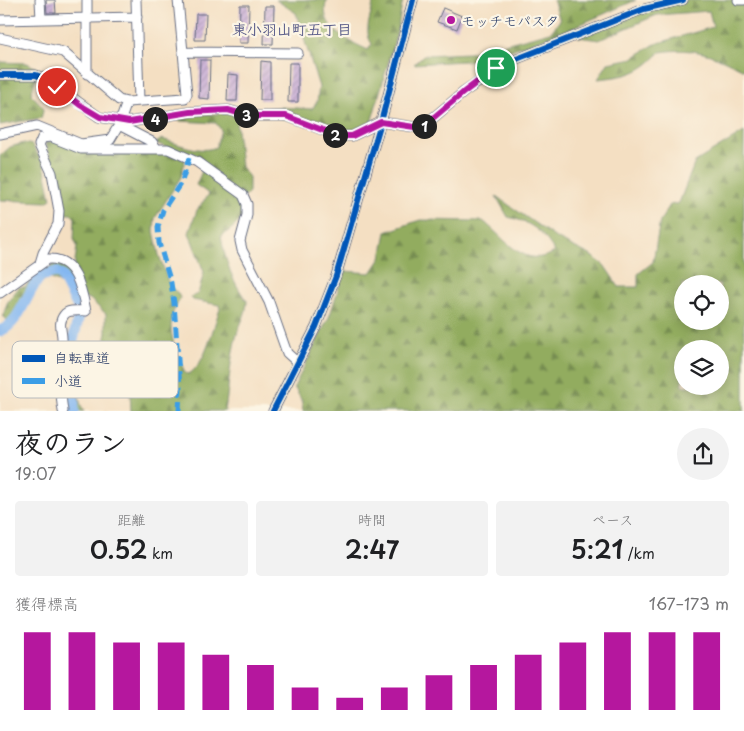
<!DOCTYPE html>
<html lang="ja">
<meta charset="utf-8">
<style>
body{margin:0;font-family:"Playpen Sans","Klee One",sans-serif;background:#f2f2f2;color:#202124;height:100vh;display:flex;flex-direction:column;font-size:19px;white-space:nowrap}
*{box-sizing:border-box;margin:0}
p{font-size:16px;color:#757577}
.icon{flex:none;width:28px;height:28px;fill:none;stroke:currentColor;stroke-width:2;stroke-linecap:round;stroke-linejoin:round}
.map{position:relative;height:411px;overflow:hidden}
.panel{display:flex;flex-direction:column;background:#fff;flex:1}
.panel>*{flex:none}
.buttons{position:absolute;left:674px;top:275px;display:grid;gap:10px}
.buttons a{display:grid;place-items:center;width:55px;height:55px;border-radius:50%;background:#fff;box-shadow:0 2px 12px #0003;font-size:25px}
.pin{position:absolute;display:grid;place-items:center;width:42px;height:42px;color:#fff;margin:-21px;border:2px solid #fff;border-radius:50%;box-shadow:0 1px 5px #0007}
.km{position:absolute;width:25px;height:25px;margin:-12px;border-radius:50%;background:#222;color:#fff;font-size:14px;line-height:25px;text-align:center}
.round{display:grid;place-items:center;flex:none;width:52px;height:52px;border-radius:26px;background:#f2f2f2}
.summary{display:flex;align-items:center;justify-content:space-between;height:85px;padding:0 15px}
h1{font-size:28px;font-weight:600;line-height:38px}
.metrics{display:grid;grid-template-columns:repeat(3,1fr);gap:8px;height:85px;padding:5px 15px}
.metrics div{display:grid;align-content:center;border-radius:5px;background:#f2f2f2;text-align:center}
.metrics b{font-size:25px;font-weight:600}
.metrics small{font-size:14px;font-weight:400}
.metrics p{font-size:14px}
.chart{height:140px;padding:10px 15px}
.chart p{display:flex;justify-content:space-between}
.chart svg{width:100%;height:90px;margin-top:5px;stroke:#b5179e;stroke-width:6}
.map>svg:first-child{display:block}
.forest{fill:url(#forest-firs);stroke:#566e5e;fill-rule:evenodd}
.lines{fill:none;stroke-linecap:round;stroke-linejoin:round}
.river{stroke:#84b7f1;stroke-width:11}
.building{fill:url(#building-hatch)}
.minor-casing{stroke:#676d81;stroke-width:11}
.minor{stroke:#fff;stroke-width:9}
.quiet{stroke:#3b9de6;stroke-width:5;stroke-dasharray:10 5;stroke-linecap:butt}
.cycleway-casing{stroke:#fcf5e5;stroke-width:9}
.cycleway{stroke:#0057b8;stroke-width:6}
.route-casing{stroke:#fff;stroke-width:10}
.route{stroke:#b5179e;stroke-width:6}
.poi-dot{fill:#b5179e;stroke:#fcf5e5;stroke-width:2}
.labels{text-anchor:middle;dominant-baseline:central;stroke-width:4.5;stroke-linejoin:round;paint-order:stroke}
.poi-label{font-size:14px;fill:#1b2f5e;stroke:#fcf5e5;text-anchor:start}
.neighbourhood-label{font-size:15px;font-weight:bold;fill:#575a88;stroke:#fcf5e5}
.key{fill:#fcf5e5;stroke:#b8babc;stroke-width:1}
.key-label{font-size:14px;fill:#1b2f5e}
</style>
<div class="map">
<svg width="744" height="411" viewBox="0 0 744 411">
<defs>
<pattern id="forest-firs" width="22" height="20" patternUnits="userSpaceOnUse" patternTransform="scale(1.25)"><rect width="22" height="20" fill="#92ac5e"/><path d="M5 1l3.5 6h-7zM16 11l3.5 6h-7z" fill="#768c51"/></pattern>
<pattern id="building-hatch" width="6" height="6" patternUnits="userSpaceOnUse" patternTransform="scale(1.25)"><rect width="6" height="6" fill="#c6aad5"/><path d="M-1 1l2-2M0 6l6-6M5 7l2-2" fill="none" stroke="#a08bb0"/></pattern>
</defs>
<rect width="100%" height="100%" fill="#fcf5e5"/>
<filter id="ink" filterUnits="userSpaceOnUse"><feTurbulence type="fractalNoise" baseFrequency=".02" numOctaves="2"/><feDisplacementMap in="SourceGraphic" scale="10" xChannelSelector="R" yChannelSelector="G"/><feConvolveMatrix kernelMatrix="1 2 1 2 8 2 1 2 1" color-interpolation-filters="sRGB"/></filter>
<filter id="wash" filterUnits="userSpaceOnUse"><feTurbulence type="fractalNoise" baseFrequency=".0096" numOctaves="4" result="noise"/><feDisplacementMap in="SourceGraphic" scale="20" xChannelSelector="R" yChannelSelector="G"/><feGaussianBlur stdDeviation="1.12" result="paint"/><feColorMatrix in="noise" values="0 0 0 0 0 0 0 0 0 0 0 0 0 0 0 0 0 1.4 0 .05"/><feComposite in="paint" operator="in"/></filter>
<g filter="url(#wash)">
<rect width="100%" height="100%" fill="#f4dfc2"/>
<path class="forest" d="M 276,0 L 327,0 C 317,27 349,41 368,50 L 372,44 C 362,30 373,15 373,0 L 403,0 L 397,32 L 371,123 L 346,134 L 256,112 L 256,110 L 280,107 L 312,109 L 317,102 L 319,87 L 296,13 Z
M 553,0 L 636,0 L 558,34 L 481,60 L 414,64 L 423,55 L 470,53 L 551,32 L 560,20 Z
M 670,0 L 744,0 L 744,70 C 712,54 696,47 660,52 C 641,74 626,76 598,79 L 608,63 L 633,58 L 655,44 L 713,27 L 709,11 L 657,15 L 599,40 L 578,37 Z
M 0,62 L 27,63 L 48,74 L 71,91 L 36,78 L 31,94 L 44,108 L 41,118 L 0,125 Z
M 233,113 L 236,119 L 241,167 L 249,177 L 249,192 L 242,199 L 246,204 C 243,221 234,228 221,236 C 225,260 232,282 247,301 C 246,316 241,321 237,334 C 230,358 229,386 225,411 L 131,411 L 130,391 L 120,382 L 115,360 L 106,346 L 106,314 L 90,299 L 80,296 L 74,301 L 59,282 L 48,278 L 39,284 L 9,322 L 3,316 L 7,303 L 19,287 L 25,287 L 38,272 L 55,264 L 74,270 L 77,246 L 74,239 L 75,218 L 71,214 L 66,214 L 61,184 L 45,143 L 54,141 L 169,152 L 185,160 L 181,177 L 155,218 L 154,231 L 159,255 L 170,287 L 178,293 L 180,298 C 178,304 173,310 172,316 C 168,338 178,354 185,373 L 189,374 C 207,362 212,329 220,309 L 219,305 L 193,300 L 191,297 L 198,294 L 204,272 L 189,233 L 197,210 L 209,194 L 196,185 L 205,164 L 156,143 L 162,139 C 178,144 201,154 216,147 L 221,130 L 216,123 L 179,121 L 177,116 Z
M 744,132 L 744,411 L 303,411 L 302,401 L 294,387 L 330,315 L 344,271 L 371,273 L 381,258 L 386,232 L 420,220 L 483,221 C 506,239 524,270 555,252 C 542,231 533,223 508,217 L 496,196 L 556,238 L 590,255 L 604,265 L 619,287 L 638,287 L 638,274 L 653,262 L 660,221 L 670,205 L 679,203 L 695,162 ZM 682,284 L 720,284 L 720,321 L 682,321 ZM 682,349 L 720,349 L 720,386 L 682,386 Z
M 24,143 L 32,145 L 44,164 L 51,199 L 46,202 L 0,200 L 0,156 L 10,147 Z
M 67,354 L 73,356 C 75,365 79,375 79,384 C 80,395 77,400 84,411 L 70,411 C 65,395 59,369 67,354 Z"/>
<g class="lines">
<path class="river" d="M 0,331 C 21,323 26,292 41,276 L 56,272 L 62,276 L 80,311 L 71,349 L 74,411"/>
</g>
<g id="blocks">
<path class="building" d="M 46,0 L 55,0 L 56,13 L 47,13 Z
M 240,5 L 249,5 L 248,43 L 239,43 Z
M 265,6 L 274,6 L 273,44 L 264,44 Z
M 443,8 L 462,16 L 457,29 L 437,22 Z
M 196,14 L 206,14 L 205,40 L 195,40 Z
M 200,60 L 210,60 L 209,99 L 199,98 Z
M 261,61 L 270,62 L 270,100 L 260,100 Z
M 289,63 L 298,63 L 298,102 L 288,102 Z
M 228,74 L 238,75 L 237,101 L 227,101 Z"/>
</g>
</g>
<g filter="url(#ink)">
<use href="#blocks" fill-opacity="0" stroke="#676d81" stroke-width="1"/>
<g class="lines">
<defs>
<path id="minor" d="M 40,0 L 41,19
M 87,0 L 87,74
M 136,0 L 139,101
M 738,0 L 744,0
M 0,20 L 137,17
M 0,38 L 63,52 L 119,100 L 127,102 L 185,98 L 187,94 L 178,0
M 184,52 L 298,53
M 0,75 L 36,75 L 48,80 L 99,117 L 129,122 L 190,112 L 228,110 L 249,116 L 287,116 L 338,136 L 352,136 L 381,122 L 421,128 L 464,92 L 509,62 L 644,9 L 683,0
M 127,102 L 119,125 L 152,142 L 157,149
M 0,134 L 37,126 L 81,144 L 110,140 L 119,125
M 40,263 L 43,253 L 58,224 L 59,211 L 52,173 L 39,145 L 42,138 L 51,137 L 81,149 L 168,149 L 197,162 L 243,195 L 247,204 L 247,215 L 240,241 L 242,250 L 269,302 L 287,353 L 298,363
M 0,293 L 48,259 C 76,257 82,290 86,311 C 79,311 68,309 64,315 C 57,324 63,332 62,341 C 60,365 59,387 63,411
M 273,411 L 316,327 L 336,276 L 381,122 L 413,0"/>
</defs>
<use href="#minor" class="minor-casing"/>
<use href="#minor" class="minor"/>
<path class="quiet" d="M 179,411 L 180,388 L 174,303 L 171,283 L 159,243 L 158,227 L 163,210 L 182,181 L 189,158"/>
<defs>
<path id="cycleway" d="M 0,75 L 36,75 L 48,80 L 99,117 L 129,122 L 190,112 L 228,110 L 249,116 L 287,116 L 338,136 L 352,136 L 381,122 L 421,128 L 464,92 L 509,62 L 644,9 L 683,0
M 273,411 L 316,327 L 336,276 L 381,122 L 413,0"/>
</defs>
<use href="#cycleway" class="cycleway-casing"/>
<use href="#cycleway" class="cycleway"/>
</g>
</g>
<g class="lines" filter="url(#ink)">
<defs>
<path id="route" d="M 57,87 L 80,105 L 100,117 L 129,122 L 190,112 L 228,110 L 249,116 L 286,116 L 338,136 L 352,136 L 381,122 L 421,128 L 464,92 L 496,68"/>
</defs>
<use href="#route" class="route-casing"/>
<use href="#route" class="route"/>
</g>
<circle class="poi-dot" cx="451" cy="20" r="5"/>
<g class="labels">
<g class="poi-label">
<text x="461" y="20">モッチモパスタ</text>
</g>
<g class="neighbourhood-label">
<text x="292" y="28">東小羽山町五丁目</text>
</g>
</g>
<rect x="12" y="341" width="166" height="57" rx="8" class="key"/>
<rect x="22" y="355" width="23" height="7" fill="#0057b8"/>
<rect x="22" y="378" width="23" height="6" fill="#3b9de6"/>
<g class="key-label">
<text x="54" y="363">自転車道</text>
<text x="54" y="386">小道</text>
</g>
</svg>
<div class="buttons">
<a><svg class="icon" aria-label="locate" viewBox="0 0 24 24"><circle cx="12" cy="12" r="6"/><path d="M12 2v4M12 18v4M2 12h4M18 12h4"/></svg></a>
<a><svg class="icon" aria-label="layers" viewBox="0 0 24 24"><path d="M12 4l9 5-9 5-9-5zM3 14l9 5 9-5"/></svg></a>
</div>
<div class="pin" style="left:496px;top:68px;background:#1e9e55"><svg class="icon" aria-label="arrive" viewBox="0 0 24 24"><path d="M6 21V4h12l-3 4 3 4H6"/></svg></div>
<div class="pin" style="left:57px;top:87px;background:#d93025"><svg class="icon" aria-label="check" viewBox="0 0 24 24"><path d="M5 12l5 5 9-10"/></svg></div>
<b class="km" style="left:424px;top:126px">1</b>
<b class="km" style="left:335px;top:135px">2</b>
<b class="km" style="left:246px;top:115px">3</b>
<b class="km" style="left:155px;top:119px">4</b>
</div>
<section class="panel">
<div class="summary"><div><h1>夜のラン</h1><p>19:07</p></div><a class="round"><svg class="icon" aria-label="share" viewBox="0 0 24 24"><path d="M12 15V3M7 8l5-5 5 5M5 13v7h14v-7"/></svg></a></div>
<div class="metrics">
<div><p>距離</p><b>0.52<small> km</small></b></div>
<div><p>時間</p><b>2:47</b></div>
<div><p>ペース</p><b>5:21<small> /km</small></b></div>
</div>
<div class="chart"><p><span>獲得標高</span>167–173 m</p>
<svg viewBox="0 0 160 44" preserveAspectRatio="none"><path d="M5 44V6M15 44V6M25 44V11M35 44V11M45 44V17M55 44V22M65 44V33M75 44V38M85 44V33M95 44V27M105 44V22M115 44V17M125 44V11M135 44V6M145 44V6M155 44V6"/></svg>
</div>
</section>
